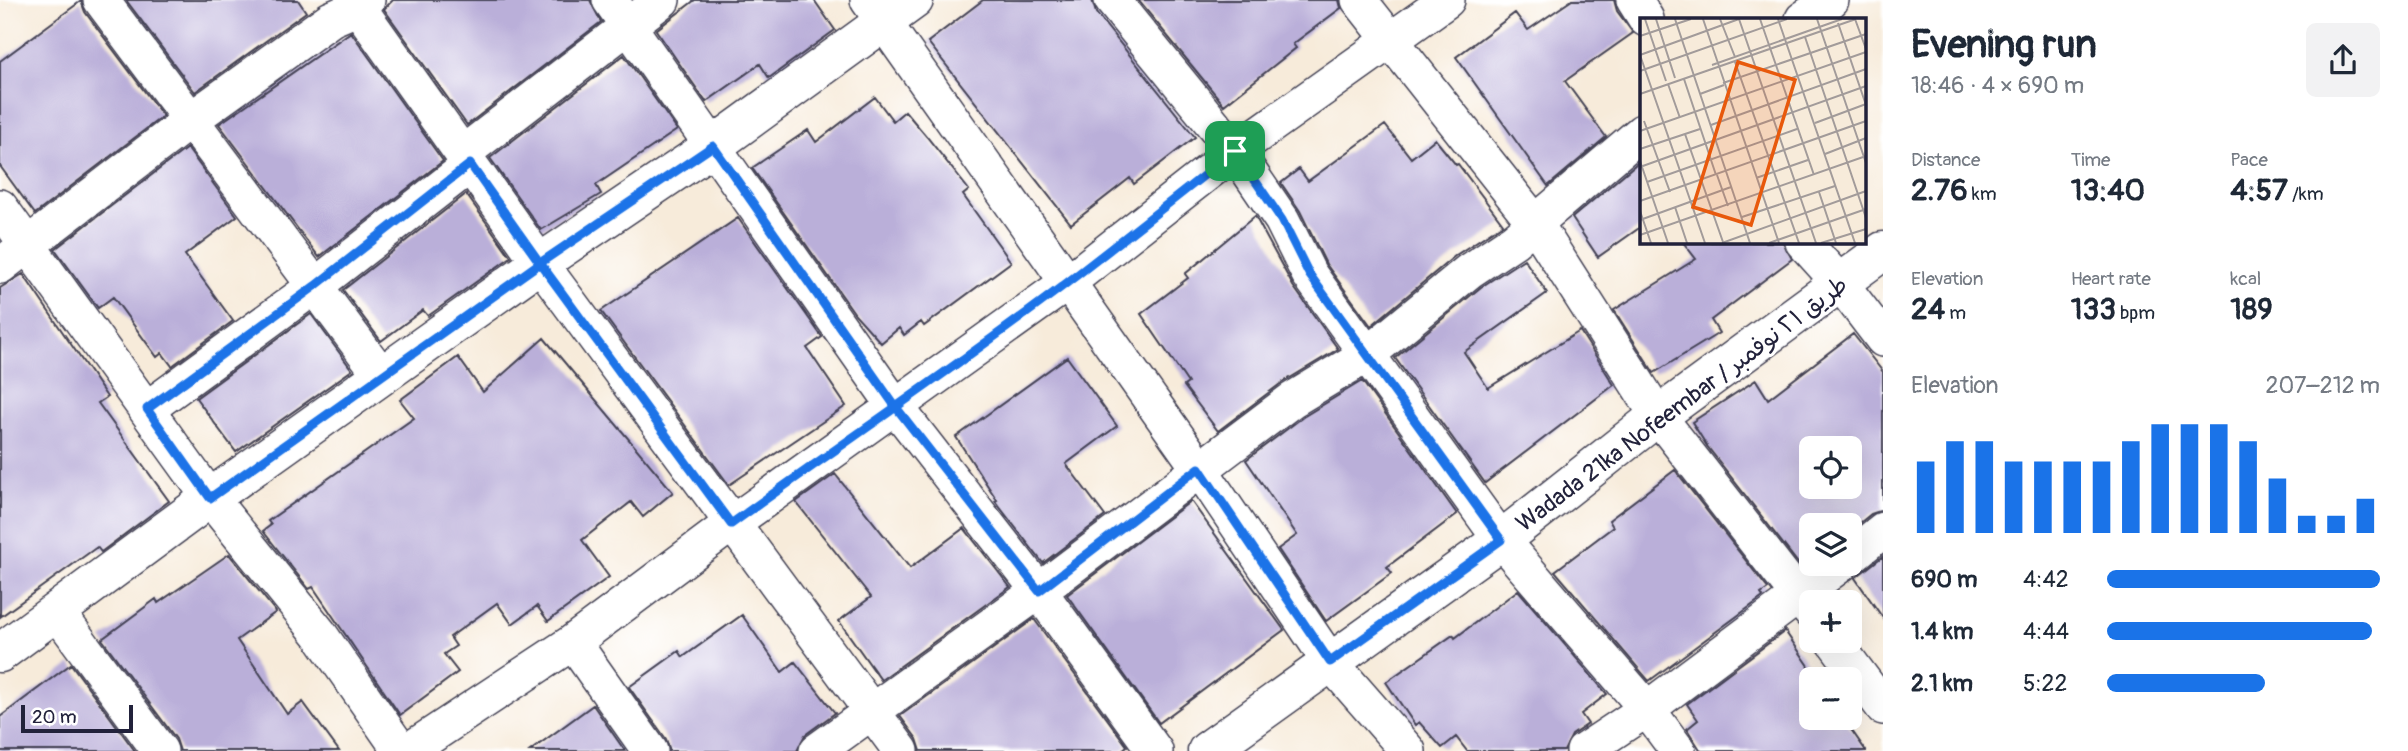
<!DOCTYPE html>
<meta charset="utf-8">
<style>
body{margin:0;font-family:Pangolin,"Playpen Sans Arabic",sans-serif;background:#f2f2f3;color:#1f2937;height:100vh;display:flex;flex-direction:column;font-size:26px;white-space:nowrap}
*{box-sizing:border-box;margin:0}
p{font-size:23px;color:#747a83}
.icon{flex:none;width:38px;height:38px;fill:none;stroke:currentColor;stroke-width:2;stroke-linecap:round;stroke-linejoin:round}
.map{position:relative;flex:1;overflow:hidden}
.panel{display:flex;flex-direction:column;background:#fff;width:525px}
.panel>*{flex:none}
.buttons{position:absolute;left:1799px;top:436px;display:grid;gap:14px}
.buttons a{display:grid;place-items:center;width:63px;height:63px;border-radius:10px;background:#fff;box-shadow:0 7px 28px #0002;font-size:35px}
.scale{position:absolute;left:21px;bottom:18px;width:112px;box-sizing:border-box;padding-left:7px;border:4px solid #22223b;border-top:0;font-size:19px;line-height:24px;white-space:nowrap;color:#22223b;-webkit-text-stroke:5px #fff;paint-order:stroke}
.pin{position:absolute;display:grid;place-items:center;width:60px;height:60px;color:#fff;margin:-30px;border-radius:14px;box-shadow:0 4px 10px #0006}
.round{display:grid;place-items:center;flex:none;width:74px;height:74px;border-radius:10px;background:#f2f2f3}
.head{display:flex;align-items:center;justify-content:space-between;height:119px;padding:0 28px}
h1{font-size:38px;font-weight:800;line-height:52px}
.stats{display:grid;grid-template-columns:repeat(3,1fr);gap:10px;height:119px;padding:7px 28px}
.stats div{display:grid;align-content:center}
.stats b{font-size:30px;font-weight:800}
.stats small{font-size:19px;font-weight:400}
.stats p{font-size:19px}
.chart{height:196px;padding:14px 28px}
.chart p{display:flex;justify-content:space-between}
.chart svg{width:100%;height:126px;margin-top:7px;stroke:#1a73e8;stroke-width:6}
ul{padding:0 28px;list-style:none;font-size:23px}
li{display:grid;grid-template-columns:112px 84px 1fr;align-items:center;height:52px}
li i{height:18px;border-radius:9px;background:#1a73e8}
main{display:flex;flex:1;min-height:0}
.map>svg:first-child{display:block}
.building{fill:#baafd9;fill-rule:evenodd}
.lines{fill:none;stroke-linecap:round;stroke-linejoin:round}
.street-casing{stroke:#424053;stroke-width:38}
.secondary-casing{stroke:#424053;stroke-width:41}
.street{stroke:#fff;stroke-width:35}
.secondary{stroke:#fff;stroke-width:38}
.route-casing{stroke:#fff;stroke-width:14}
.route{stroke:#1a73e8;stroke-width:9}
.labels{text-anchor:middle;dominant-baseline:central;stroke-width:6;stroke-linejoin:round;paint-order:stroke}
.street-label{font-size:24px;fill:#22223b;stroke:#fff}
.inset-road{fill:none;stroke:#a29b9a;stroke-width:2}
.view{fill:#e8590c;fill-opacity:0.15;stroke:#e8590c;stroke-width:3.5}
.inset-edge{fill:none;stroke:#22223b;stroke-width:3.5}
</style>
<main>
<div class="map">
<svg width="1883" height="751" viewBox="0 0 1883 751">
<rect width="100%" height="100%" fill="#fff"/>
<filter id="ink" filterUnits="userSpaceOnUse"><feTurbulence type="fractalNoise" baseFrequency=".0143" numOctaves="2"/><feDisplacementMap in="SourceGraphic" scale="14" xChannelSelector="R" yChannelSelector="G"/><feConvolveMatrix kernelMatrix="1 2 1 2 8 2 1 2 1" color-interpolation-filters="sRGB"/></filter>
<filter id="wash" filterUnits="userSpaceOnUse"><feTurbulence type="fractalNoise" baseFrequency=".00686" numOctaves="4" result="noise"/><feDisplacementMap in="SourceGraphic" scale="28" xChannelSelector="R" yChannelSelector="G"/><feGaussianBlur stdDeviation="1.57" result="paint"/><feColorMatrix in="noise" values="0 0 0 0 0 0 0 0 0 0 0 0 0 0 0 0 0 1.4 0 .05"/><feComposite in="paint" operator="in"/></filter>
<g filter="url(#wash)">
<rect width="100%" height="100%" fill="#f7ebda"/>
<g id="blocks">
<path class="building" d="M 126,0 L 298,0 L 306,12 L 195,92 Z
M 393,0 L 590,0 L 601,22 L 467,125 L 384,9 Z
M 695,0 L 814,0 L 835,30 L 769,78 L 760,64 L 706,102 L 656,30 Z
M 983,0 L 1092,0 L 1096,13 L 1195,137 L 1134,184 L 1130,178 L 1071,224 L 928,42 Z
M 1138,0 L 1339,0 L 1341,8 L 1293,44 L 1296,48 L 1224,105 Z
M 1572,0 L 1614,0 L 1617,11 L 1633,33 L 1565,81 L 1606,137 L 1548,186 L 1456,57 L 1515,13 L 1528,30 Z
M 81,1 L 85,12 L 163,116 L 35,214 L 0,166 L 0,61 Z
M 351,32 L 443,161 L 319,257 L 219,124 Z
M 624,55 L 677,130 L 596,185 L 601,194 L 541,230 L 490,158 Z
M 875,97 L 893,121 L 905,111 L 927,137 L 969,190 L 963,195 L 1011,262 L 924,326 L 921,322 L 904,335 L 899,328 L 881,343 L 855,314 L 752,168 L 808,130 L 816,142 Z
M 1385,125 L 1411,158 L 1435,139 L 1456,165 L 1458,164 L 1503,224 L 1456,255 L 1371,326 L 1326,264 L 1300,211 L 1281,183 L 1299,169 L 1308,181 Z
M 187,148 L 237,216 L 185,255 L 233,321 L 172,366 L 162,353 L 157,357 L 113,297 L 98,308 L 55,249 Z
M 1642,159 L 1642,226 L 1598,257 L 1572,218 Z
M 466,194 L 511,257 L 428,316 L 423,310 L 381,341 L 343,290 Z
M 1255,216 L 1293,286 L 1338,349 L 1280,384 L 1218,431 L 1184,386 L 1188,383 L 1141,314 L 1188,278 L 1185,274 Z
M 738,218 L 822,337 L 807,348 L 846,406 L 729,485 L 601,311 Z
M 1683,242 L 1783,242 L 1792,259 L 1711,320 L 1719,333 L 1654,373 L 1614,310 L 1696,259 Z
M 1524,259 L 1547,293 L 1464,352 L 1488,388 L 1580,331 L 1614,385 L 1485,483 L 1395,358 L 1481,287 Z
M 23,274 L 107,397 L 98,403 L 169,501 L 101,552 L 97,547 L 0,617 L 0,288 Z
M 311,314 L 352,370 L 236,452 L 196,398 Z
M 1853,334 L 1883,372 L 1883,510 L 1871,514 L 1850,531 L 1850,525 L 1811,525 L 1811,560 L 1801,567 L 1707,446 L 1692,422 L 1756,380 L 1768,399 ZM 1811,448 L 1850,448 L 1850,486 L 1811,486 Z
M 544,338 L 673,492 L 643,517 L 631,502 L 582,540 L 609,577 L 548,621 L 537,606 L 512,624 L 497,603 L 450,637 L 456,646 L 444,654 L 458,672 L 400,715 L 313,587 L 309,589 L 263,531 L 271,525 L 268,521 L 414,418 L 400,400 L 458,357 L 483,392 Z
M 1067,357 L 1117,426 L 1066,464 L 1105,516 L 1043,563 L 995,501 L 997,500 L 956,437 Z
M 1362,381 L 1457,514 L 1387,567 L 1392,573 L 1326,621 L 1278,549 L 1297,535 L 1246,460 L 1303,417 Z
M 1675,470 L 1768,589 L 1761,594 L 1763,597 L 1649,681 L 1555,571 L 1613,527 L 1609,520 Z
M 835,474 L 910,568 L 964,528 L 1010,587 L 881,680 L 839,621 L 871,597 L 796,502 Z
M 1191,501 L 1284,630 L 1159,723 L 1067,595 Z
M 229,554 L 276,612 L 237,640 L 287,714 L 303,702 L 339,751 L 180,751 L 176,739 L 102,639 L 156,599 L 158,603 Z
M 1883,556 L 1883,618 L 1855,578 Z
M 1518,590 L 1607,694 L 1581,714 L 1588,724 L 1572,735 L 1564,751 L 1467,751 L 1456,737 L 1442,748 L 1419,722 L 1415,725 L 1386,682 L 1453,635 L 1455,638 Z
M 742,615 L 782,672 L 795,662 L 835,713 L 805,735 L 797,751 L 670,751 L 666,739 L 629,687 L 679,651 L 683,657 Z
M 1034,619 L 1127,746 L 1121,751 L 921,751 L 917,739 L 900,716 Z
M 1785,631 L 1818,679 L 1811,679 L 1811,718 L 1843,718 L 1866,751 L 1701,751 L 1687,729 L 1698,720 L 1687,704 Z
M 71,664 L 135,751 L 0,751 L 0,717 Z
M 593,705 L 625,751 L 530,751 Z"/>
</g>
</g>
<g filter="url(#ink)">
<use href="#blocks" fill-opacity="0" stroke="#424053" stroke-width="2"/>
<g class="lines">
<defs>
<path id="street" d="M 101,0 L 382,376
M 353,0 L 540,263 L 901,751
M 610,0 L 895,406 L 1039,591 L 1155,751
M 868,0 L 1199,468 L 1330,662 L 1408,751
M 1112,0 L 1235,151 L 1282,220 L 1309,274 L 1501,540 L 1647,709 L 1678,751
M 1359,0 L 1535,223 L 1658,416 L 1811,612
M 1634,0 L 1646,19
M 1803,19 L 1831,0
M 462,154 L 662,0
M 0,207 L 210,498 L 319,633 L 401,751
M 1803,242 L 1841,284 L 1883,339
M 0,266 L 189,121 L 331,19 L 359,7 L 367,0
M 147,409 L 315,286 L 470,165
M 1850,557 L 1883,530
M 58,613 L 160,751
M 1833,640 L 1883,707
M 573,642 L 650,751
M 408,751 L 573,642 L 731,524 L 1067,283 L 1235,151 L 1447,0
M 817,751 L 1039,591 L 1292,400 L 1368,354 L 1469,271 L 1514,241 L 1642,132
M 1584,751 L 1647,709 L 1841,564"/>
<path id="secondary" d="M 0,653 L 210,498 L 540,263 L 713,146 L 914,0
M 1207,751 L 1501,540 L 1658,416 L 1883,251"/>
</defs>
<use href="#street" class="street-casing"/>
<use href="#secondary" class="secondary-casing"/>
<use href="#street" class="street"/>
<use href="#secondary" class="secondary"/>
</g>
</g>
<g class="lines" filter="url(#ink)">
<defs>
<path id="route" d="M 1235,151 C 1180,194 1124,239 1068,282 C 958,366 843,443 731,524 L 540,263 L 210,498 L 147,409 L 315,286 L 470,164 L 540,263 L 713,146 L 895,406 L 1039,591 L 1199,468 L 1330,662 L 1501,540 L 1309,274 L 1282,220 L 1235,151"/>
</defs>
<use href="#route" class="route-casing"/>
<use href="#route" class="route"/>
</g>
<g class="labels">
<g class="street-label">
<text transform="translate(1682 404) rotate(-37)">Wadada 21ka Nofeembar / طريق ٢١ نوفمبر</text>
</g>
</g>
<g transform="translate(1640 18)">
<rect width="226" height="226" fill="#f7ebda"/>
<path class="inset-road" d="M 5,1 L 26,63M 16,1 L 35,60M 35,1 L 110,225M 63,1 L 139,225M 80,1 L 95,39M 99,1 L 176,225M 120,1 L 174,157M 138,1 L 215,225M 177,1 L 226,145M 215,1 L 226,31M 198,5 L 226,87M 0,18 L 51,1M 165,19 L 226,200M 0,37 L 65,225M 0,37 L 99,1M 95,44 L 159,225M 72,47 L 202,1M 0,53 L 147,1M 44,61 L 76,157M 83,65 L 226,16M 28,66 L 40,100M 0,76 L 216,1M 60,76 L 84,67M 4,103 L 30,174M 175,105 L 226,86M 71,107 L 226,51M 0,113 L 226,34M 45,116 L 83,224M 0,131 L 60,111M 185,136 L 226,120M 0,143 L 28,225M 0,149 L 226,68M 77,157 L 88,188M 116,160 L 168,142M 7,164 L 157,111M 179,174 L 196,225M 0,183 L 226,103M 35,189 L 47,225M 0,193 L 11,225M 102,199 L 195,168M 0,202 L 91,169M 0,217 L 226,138M 82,225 L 226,173M 129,225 L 226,191M 181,225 L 226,211"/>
<path class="view" d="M 98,44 L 155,62 L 111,207 L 53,189 Z"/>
<rect width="226" height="226" class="inset-edge"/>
</g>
</svg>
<div class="buttons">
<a><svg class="icon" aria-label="locate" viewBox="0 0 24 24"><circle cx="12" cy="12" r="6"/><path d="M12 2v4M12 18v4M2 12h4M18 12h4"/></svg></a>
<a><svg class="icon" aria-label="layers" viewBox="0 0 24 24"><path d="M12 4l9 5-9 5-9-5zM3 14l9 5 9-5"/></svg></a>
<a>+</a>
<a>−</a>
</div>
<div class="scale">20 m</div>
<div class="pin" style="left:1235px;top:151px;background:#1e9e55"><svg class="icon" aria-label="arrive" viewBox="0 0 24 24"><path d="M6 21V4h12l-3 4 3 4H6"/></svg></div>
</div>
<section class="panel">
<div class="head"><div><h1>Evening run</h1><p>18:46 · 4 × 690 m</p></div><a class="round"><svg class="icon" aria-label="share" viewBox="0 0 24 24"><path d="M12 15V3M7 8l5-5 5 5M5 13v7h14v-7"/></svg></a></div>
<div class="stats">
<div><p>Distance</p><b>2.76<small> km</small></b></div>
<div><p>Time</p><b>13:40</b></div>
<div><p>Pace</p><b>4:57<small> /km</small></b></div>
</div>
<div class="stats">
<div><p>Elevation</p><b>24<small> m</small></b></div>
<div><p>Heart rate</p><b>133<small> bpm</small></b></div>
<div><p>kcal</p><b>189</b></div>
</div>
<div class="chart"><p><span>Elevation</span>207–212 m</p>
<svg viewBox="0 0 160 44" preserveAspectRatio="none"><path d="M5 44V19M15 44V12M25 44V12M35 44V19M45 44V19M55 44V19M65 44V19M75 44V12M85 44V6M95 44V6M105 44V6M115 44V12M125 44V25M135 44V38M145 44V38M155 44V32"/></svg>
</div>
<ul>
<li><b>690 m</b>4:42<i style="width:100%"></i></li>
<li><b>1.4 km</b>4:44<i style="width:97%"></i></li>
<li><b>2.1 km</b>5:22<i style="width:58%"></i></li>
</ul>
</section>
</main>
